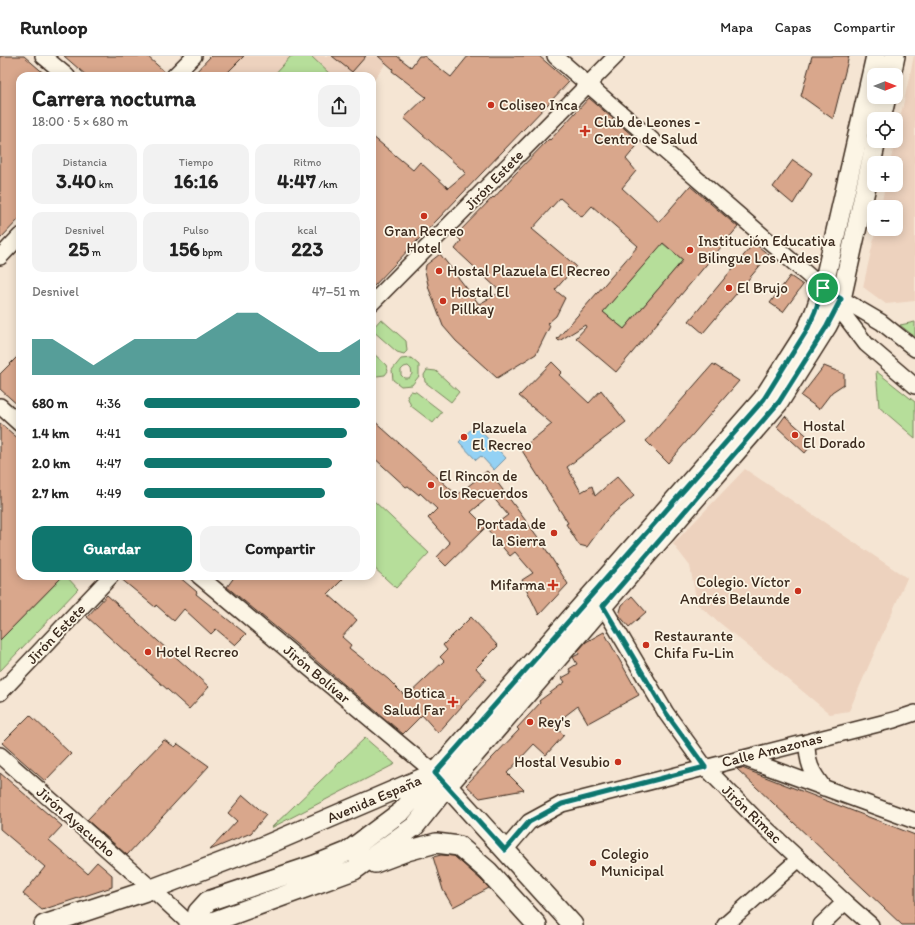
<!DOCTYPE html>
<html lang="es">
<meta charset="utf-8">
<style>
body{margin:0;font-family:Itim,sans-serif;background:#f2f2f2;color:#222;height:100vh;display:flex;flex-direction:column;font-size:15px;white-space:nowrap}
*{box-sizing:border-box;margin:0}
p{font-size:13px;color:#767676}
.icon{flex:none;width:22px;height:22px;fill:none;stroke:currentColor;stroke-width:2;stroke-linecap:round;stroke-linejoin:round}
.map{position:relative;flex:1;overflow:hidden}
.sheet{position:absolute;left:16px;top:16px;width:360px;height:508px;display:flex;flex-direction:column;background:#fff;border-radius:12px;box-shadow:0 2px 10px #0003}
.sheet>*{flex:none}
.needle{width:26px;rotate:90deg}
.fabs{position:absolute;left:867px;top:12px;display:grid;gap:8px}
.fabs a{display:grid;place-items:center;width:36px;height:36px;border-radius:8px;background:#fff;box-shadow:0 2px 10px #0003;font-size:20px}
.pin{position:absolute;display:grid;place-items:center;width:34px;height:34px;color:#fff;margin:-17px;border:2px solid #fff;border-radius:50%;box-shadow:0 1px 4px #0007}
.round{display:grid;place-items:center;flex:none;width:42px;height:42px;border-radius:12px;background:#f2f2f2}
.head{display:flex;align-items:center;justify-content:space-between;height:68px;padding:0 16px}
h1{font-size:22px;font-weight:700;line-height:30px}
.figures{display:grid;grid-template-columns:repeat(3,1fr);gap:6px;height:68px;padding:4px 16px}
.figures div{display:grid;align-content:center;border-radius:10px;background:#f2f2f2;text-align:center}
.figures b{font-size:20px;font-weight:700}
.figures small{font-size:11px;font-weight:400}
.figures p{font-size:11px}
.chart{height:112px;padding:8px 16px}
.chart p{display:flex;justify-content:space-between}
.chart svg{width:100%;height:72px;margin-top:4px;fill:#0f766e;opacity:.7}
.action{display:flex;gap:8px;margin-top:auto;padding:8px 16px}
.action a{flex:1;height:46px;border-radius:12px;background:#0f766e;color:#fff;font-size:16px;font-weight:700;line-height:46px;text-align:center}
.action a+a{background:#f2f2f2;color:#222}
ul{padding:0 16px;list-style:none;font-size:13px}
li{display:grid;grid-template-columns:64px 48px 1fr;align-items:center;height:30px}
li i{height:10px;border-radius:5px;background:#0f766e}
header{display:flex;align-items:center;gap:24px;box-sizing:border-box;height:56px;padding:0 20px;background:#fff;border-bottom:1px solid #e0e0e0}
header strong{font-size:19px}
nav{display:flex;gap:22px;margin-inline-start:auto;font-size:14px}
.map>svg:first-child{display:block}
.built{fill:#edd2be}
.green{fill:#b6de9a;stroke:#78845c;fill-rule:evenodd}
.water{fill:#93d1f4;stroke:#708e9e}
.building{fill:#d9a78c;stroke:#3b2a1e;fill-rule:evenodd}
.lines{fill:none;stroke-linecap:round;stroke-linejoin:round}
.minor-casing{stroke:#3b2a1e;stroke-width:18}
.major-casing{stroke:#3b2a1e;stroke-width:22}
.minor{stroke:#fcf5e5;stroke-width:15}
.major{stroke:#fcf5e5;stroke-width:19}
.route-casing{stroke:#fff;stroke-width:8}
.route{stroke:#0f766e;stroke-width:5}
.poi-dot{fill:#c8321e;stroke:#fcf5e5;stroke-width:1.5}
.labels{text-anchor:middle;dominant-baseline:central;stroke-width:3.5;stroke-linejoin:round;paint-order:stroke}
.poi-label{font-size:15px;fill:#3b2a1e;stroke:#fcf5e5;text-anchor:start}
.street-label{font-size:15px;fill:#3b2a1e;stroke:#fcf5e5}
</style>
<header>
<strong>Runloop</strong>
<nav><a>Mapa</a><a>Capas</a><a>Compartir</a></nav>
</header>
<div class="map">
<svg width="915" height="869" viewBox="0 0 915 869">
<rect width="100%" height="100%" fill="#f5e5d3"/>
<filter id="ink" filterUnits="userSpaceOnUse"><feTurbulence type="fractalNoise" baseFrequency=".025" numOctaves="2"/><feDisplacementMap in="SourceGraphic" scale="8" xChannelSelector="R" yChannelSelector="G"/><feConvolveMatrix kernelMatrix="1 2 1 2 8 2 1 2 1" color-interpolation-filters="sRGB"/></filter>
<g filter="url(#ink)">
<path class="built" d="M 211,0 L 378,0 L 386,7 L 372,27 L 372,20 L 192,20 Z
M 914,0 L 915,0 L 915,245 L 886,248 L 863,231 L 876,173 L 896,173 L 896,151 L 881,151 L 885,129 L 896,129 L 896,107 L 890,107 Z
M 745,413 L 907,522 L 849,655 L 830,658 L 697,548 L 690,510 L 673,488 Z"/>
<path class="green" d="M 291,0 L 311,0 L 332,20 L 273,20 Z
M 662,187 L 683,204 L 624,273 L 603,256 Z
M 381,263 L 406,285 L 407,295 L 404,298 L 397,296 L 372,274 L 372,273 Z
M 915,266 L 915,281 L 900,269 Z
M 372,296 L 386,309 L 388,315 L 385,319 L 377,320 L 372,316 Z
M 411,302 L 419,309 L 419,320 L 412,329 L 401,330 L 393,324 L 392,314 L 401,303 ZM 408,310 L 411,313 L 412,318 L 409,322 L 404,322 L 401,319 L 401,314 L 404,311 Z
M 427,314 L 436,315 L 459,336 L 451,346 L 425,326 L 424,319 Z
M 876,315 L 915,346 L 915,382 L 879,351 Z
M 411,335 L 416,336 L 442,356 L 433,367 L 411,350 L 407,340 Z
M 373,444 L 429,497 L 396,532 L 372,510 L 372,445 Z
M 63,520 L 66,520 L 78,533 L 0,615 L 0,584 Z
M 365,682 L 395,708 L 271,772 Z"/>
<path class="water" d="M 475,369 L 506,402 L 494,414 L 481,400 L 476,404 L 459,386 Z"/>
<path class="building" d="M 0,0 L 24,0 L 47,20 L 20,20 L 20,162 L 0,183 Z
M 64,0 L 147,0 L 166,17 L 165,20 L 87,20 Z
M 211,0 L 244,0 L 224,20 L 192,20 Z
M 332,0 L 366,0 L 352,16 Z
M 378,0 L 397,0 L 411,11 L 419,0 L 424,0 L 451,21 L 468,0 L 539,0 L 569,26 L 372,232 L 372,80 L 413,114 L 420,106 L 448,132 L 466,117 L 404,62 L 426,41 L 392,15 L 393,13 Z
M 812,0 L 849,0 L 833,63 L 801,40 Z
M 589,42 L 640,86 L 626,103 L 636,115 L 622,132 L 659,166 L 690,130 L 738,171 L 616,316 L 576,282 L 586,271 L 585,269 L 559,285 L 557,283 L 638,190 L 592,150 L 582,161 L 560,142 L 532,173 L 576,210 L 555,234 L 565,242 L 556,260 L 548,267 L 550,270 L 536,298 L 497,322 L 456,285 L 443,270 L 429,233 L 425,215 L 426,209 L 440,198 L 479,248 L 501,236 L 455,193 L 461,185 L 456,179 L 493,141 L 494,142 L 514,119 L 549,83 L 550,84 ZM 663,187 L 683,204 L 624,273 L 603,256 Z
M 793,104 L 812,117 L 793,148 L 773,131 Z
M 754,187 L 769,199 L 703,277 L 689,265 Z
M 790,220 L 803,229 L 783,256 L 770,247 Z
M 20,298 L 20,351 L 0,333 L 0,318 Z
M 552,306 L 562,316 L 559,319 L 589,347 L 601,334 L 626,366 L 567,411 L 581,436 L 592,430 L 595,440 L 617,421 L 634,440 L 609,461 L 587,491 L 579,489 L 566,468 L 568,467 L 521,393 L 552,368 L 519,340 Z
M 713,308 L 739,325 L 668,407 L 646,385 Z
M 824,310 L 844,318 L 844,328 L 832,336 L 819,353 L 801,340 Z
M 785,360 L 814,386 L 805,397 L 777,371 Z
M 372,363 L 457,439 L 487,415 L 497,426 L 540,484 L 568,528 L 539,559 L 522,524 L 533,517 L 515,496 L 510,500 L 488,474 L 508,459 L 491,439 L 471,456 L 486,471 L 446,510 L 437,501 L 450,487 L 428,462 L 437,453 L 420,437 L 419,439 L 408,430 L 406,431 L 372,400 Z
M 0,367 L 20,384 L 20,520 L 63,520 L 0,584 Z
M 120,520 L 178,520 L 197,536 L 196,538 L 246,578 L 235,589 L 216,573 L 211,578 L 184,553 L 174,565 L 156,549 L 155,551 L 120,522 Z
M 235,520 L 346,520 L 328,538 L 357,564 L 342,581 L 351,589 L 349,592 L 388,623 L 406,641 L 444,605 L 440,601 L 447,594 L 443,589 L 471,561 L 498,590 L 476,612 L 486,623 L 438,677 L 422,659 L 403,678 L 301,592 L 227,531 Z
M 107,539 L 209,631 L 189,653 L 87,561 Z
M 632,540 L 646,556 L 629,571 L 619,559 L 622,549 Z
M 604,576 L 639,639 L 588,667 L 578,650 L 553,669 L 564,679 L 546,699 L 534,688 L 507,717 L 524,734 L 480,742 L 466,729 L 519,674 L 517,672 L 540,647 L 539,645 L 565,626 L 562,622 L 571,617 L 569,613 L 577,608 L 573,601 L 579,598 L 578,595 L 586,586 Z
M 30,659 L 71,698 L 45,725 L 2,687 Z
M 164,684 L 175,691 L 178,688 L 209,710 L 127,799 L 87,764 Z
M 742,712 L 915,779 L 915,869 L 902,869 L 737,713 Z
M 0,717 L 62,770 L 49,784 L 87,817 L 97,806 L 112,819 L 112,831 L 42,854 L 23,838 L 45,811 L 0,773 Z
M 243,739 L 266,759 L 251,777 L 210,794 L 237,765 L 228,757 Z
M 441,799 L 454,800 L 480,823 L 489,832 L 453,851 L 443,834 L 433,801 Z"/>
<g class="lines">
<defs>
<path id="minor" d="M 43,0 L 67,20
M 555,0 L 823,232 L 881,266 L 915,293
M 174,20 L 194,0
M 0,201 L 20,180
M 832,243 L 866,288 L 915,330
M 372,247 L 616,0
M 0,350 L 20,368
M 199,520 L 435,717 L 442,724
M 603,550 L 666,657 L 705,711 L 754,761 L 845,846 L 871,869
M 0,637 L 111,520
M 807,686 C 807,707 811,715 824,732
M 0,699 L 152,833 L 191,869
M 743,702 L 915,765
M 505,794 L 529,766 L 562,748 L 894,664 L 915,657
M 725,869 L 799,803
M 821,869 L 845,846"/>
<path id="major" d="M 891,19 L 895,0
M 881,63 L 886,41
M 447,730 L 573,869
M 375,807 L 407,795 L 436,787 L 459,790 L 488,815 L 537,869
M 44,869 L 152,833 L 257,793 L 430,719
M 195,869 L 198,856 L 208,845 L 315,809 L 347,796 L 402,755 L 763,343 L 807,274 L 815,256 L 823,232 L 876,0
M 204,869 L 354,814 L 415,770 L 447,730 L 779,346 L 827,270 L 841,243 L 876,85"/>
</defs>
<use href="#minor" class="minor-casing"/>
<use href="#major" class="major-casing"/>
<use href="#minor" class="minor"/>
<use href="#major" class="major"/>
</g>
</g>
<g class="lines" filter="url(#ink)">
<defs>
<path id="route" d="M 823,232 L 841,243 L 827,270 L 779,346 L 603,550 L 666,657 L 705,711 L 562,748 L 529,766 L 505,794 L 435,717 L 764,343 L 807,274 L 815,256 Z"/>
</defs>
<use href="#route" class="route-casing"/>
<use href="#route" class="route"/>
</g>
<g class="poi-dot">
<circle cx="491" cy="49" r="4"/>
<path d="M583 69h4v4h4v4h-4v4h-4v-4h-4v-4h4z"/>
<circle cx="424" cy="160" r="4"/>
<circle cx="690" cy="194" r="4"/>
<circle cx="439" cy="215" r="4"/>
<circle cx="729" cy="232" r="4"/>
<circle cx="443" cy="245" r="4"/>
<circle cx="795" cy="379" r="4"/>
<circle cx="464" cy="381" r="4"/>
<circle cx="431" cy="429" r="4"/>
<circle cx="554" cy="477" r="4"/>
<path d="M551 523h4v4h4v4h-4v4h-4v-4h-4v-4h4z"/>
<circle cx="798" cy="535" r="4"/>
<circle cx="646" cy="589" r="4"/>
<circle cx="148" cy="596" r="4"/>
<path d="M451 640h4v4h4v4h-4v4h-4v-4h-4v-4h4z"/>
<circle cx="530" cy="666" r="4"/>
<circle cx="618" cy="706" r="4"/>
<circle cx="593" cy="807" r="4"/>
</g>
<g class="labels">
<g class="poi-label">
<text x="499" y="49">Coliseo Inca</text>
<text x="594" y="66">Club de Leones -<tspan x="594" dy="17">Centro de Salud</tspan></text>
<text x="424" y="175" text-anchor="middle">Gran Recreo<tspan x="424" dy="17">Hotel</tspan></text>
<text x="698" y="185">Institución Educativa<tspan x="698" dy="17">Bilingue Los Andes</tspan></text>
<text x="447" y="215">Hostal Plazuela El Recreo</text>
<text x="737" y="232">El Brujo</text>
<text x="451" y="236">Hostal El<tspan x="451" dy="17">Pillkay</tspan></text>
<text x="803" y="370">Hostal<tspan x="803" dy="17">El Dorado</tspan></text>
<text x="472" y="372">Plazuela<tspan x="472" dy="17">El Recreo</tspan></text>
<text x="439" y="420">El Rincon de<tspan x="439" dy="17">los Recuerdos</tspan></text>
<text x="546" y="468" text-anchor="end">Portada de<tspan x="546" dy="17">la Sierra</tspan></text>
<text x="790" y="526" text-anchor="end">Colegio. Víctor<tspan x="790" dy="17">Andrés Belaunde</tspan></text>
<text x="545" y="529" text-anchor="end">Mifarma</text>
<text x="654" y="580">Restaurante<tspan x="654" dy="17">Chifa Fu-Lin</tspan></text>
<text x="156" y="596">Hotel Recreo</text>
<text x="445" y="637" text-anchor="end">Botica<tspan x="445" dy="17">Salud Far</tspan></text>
<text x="538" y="666">Rey's</text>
<text x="610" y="706" text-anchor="end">Hostal Vesubio</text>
<text x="601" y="798">Colegio<tspan x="601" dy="17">Municipal</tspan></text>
</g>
<g class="street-label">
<text transform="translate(494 124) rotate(-46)">Jirón Estete</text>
<text transform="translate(56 578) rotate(-46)">Jirón Estete</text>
<text transform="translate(317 618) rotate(40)">Jirón Bolívar</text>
<text transform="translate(772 694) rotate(-14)">Calle Amazonas</text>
<text transform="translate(374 743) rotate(-23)">Avenida España</text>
<text transform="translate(752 758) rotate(44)">Jirón Rimac</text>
<text transform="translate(76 766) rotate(41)">Jirón Ayacucho</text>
</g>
</g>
</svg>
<div class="fabs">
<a><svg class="needle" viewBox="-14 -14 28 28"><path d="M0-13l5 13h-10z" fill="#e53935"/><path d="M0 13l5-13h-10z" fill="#767676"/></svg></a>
<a><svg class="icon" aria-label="locate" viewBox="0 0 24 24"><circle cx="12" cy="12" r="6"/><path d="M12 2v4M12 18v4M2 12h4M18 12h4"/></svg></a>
<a>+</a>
<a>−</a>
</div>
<div class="pin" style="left:823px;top:232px;background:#1e9e55"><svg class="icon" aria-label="arrive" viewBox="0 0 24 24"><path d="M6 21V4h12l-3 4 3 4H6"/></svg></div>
<section class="sheet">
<div class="head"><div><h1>Carrera nocturna</h1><p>18:00 · 5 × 680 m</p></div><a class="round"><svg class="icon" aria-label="share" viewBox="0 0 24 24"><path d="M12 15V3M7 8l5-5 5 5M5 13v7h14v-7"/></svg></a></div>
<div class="figures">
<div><p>Distancia</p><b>3.40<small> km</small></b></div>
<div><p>Tiempo</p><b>16:16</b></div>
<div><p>Ritmo</p><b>4:47<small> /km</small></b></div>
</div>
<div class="figures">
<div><p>Desnivel</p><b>25<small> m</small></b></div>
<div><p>Pulso</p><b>156<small> bpm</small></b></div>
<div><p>kcal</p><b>223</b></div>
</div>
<div class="chart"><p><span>Desnivel</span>47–51 m</p>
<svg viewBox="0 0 160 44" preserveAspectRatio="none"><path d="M0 44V22L10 22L20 30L30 38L40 30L50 22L60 22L70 22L80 22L90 14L100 6L110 6L120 14L130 22L140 30L150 30L160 22V44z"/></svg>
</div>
<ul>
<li><b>680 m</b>4:36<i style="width:100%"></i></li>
<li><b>1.4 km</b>4:41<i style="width:94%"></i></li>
<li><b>2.0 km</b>4:47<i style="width:87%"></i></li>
<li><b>2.7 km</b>4:49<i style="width:84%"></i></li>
</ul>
<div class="action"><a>Guardar</a><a>Compartir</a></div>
</section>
</div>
